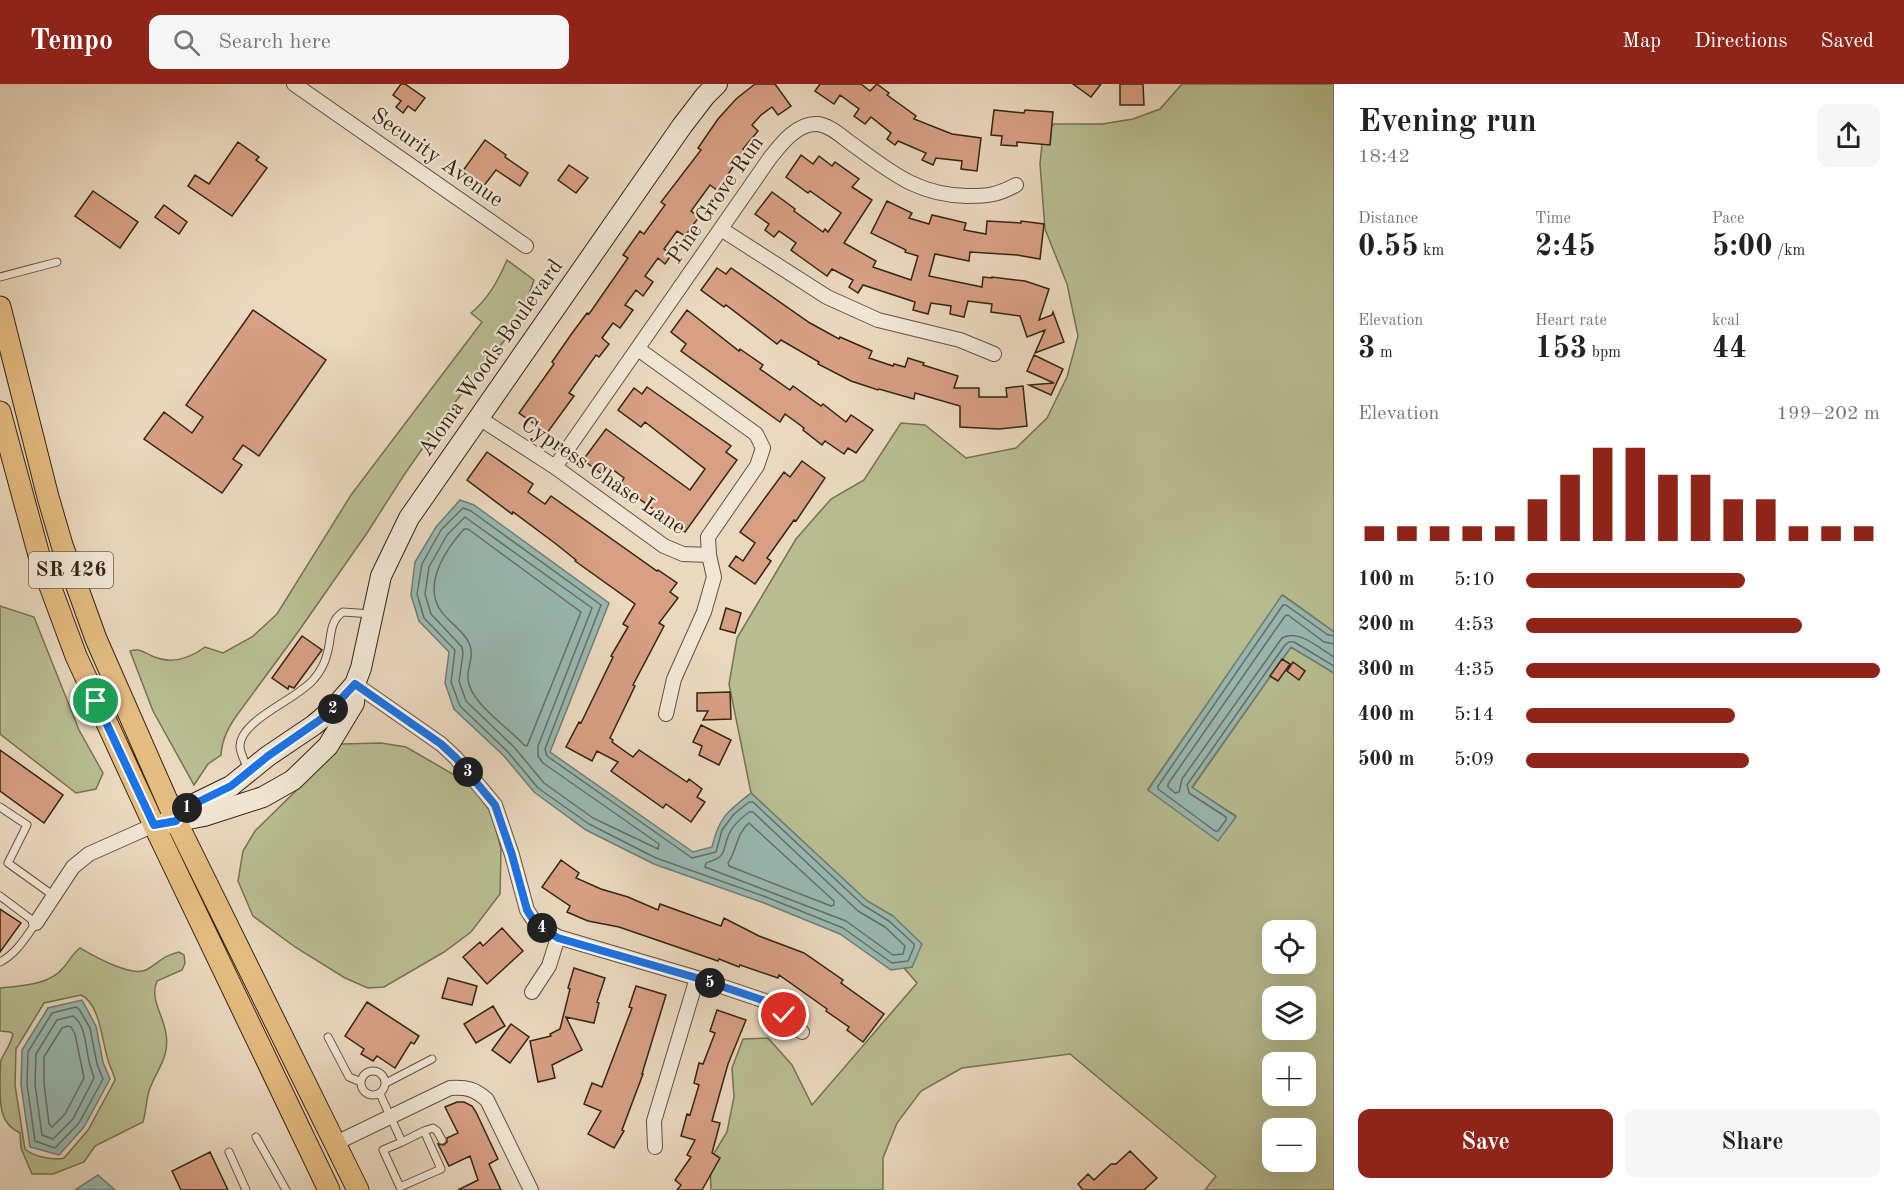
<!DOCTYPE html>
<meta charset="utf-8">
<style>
body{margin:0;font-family:"Old Standard TT",serif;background:#f6f6f6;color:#222;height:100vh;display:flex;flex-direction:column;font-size:22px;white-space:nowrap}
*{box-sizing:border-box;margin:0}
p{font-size:20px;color:#767676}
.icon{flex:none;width:33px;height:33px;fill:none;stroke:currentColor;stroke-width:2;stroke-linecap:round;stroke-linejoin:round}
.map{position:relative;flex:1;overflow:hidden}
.panel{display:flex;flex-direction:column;background:#fff;width:570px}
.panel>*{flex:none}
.fabs{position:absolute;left:1262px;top:836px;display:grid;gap:12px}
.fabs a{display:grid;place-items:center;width:54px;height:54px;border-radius:12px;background:#fff;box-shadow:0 6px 24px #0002;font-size:30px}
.pin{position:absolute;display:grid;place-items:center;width:51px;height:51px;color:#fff;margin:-26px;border:3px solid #fff;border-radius:50%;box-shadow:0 2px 6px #0007}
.km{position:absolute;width:30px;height:30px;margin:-15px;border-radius:50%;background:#222;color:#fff;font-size:16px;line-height:30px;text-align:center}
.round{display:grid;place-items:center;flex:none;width:63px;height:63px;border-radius:12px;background:#f6f6f6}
.summary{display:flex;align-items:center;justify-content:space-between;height:102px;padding:0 24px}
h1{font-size:33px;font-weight:700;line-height:45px}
.metrics{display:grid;grid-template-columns:repeat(3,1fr);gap:9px;height:102px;padding:6px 24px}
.metrics div{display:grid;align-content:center}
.metrics b{font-size:30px;font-weight:700}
.metrics small{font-size:16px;font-weight:400}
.metrics p{font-size:16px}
.chart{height:168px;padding:12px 24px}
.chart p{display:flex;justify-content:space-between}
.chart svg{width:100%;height:108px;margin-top:6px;stroke:#8f2418;stroke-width:6}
.button{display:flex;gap:12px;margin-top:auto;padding:12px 24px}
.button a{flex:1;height:69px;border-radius:12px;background:#8f2418;color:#fff;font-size:24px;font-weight:700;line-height:69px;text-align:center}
.button a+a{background:#f6f6f6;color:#222}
ul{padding:0 24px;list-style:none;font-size:20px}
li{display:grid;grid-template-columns:96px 72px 1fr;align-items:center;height:45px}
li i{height:15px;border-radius:8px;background:#8f2418}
header{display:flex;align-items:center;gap:36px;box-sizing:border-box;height:84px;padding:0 30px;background:#8f2418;color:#fff}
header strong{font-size:28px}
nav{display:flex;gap:33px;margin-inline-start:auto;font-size:21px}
.search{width:420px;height:54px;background:#f6f6f6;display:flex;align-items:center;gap:15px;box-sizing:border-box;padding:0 21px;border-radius:12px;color:#767676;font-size:22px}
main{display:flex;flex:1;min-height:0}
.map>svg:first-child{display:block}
.green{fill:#b8be91;stroke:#767252;stroke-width:1.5;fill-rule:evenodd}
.water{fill:#98b9b3;stroke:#707e73;stroke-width:1.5}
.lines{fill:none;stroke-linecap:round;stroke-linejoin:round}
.shore{stroke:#666f63;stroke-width:1.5}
.building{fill:#d89f83;stroke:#332513;stroke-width:1.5}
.lane-casing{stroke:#61523e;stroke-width:9}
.street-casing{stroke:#61523e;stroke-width:16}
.secondary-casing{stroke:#332513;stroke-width:22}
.primary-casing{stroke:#332513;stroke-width:23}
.lane{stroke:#f1e6d5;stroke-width:7}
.street{stroke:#f1e6d5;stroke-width:14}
.secondary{stroke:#f1e6d5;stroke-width:20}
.primary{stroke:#e5bc80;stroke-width:21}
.route-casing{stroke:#fff;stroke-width:12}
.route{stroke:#1a73e8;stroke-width:8}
.labels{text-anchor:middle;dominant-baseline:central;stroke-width:4.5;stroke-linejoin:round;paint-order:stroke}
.shield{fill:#f1e6d5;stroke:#6c5f4d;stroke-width:1.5}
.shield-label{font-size:21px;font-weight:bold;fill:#332513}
.street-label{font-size:22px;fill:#332513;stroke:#f1e6d5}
</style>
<header>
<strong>Tempo</strong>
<div class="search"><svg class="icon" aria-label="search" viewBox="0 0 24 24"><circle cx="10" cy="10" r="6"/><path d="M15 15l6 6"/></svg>Search here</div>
<nav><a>Map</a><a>Directions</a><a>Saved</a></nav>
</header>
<main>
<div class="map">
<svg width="1334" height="1106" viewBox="0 0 1334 1106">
<rect width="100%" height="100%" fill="#ead8bf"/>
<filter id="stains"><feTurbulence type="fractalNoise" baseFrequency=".00333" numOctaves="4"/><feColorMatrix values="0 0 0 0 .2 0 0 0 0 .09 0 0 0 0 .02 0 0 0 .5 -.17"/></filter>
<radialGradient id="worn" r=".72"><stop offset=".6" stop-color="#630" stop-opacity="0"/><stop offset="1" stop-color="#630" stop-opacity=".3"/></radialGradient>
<path class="green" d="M 1182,0 L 1334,0 L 1334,548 L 1283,511 L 1148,705 L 1236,732 L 1192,704 L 1291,563 L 1334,589 L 1334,1106 L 1205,1106 L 1216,1092 L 1070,970 L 962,984 L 921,1007 L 897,1039 L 883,1074 L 883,1106 L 711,1106 L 710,1076 L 727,1048 L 734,1013 L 732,984 L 743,955 L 768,954 L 792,981 L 812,1021 L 917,899 L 904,884 L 912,883 L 893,832 L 867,817 L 751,709 L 729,600 L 737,554 L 796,455 L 831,415 L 864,396 L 901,339 L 925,341 L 966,374 L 1016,364 L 1047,334 L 1067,293 L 1078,252 L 1067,200 L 1045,145 L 1040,80 L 1043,50 L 1054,40 L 1102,40 L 1133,35 L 1160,25 ZM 1272,846 L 1305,846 L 1305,879 L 1272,879 ZM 1272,912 L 1305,912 L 1305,945 L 1272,945 ZM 1272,978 L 1305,978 L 1305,1011 L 1272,1011 ZM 1272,1044 L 1305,1044 L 1305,1077 L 1272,1077 Z
M 507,176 L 534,196 L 525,222 L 504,257 L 452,322 L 404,391 L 367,449 L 298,548 L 237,631 C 228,644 222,655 221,671 L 208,680 L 194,701 L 153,627 L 130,567 C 140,564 143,568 152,572 C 172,581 189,575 205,563 L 223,569 L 252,553 L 277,530 L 351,411 L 482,238 L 471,229 C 488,215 498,197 507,176 Z
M 0,522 L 34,533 L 79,646 L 103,689 L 96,705 L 76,709 L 0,650 Z
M 381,659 L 406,663 L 470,700 L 490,727 L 495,741 L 501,765 L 500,810 L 471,848 L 444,868 L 384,903 L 368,904 L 345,894 L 295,863 L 253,832 L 238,797 L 243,767 L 255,747 L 305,698 L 331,668 L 342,660 Z
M 80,864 C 94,872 130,893 146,886 C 159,879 162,872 179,868 L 184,871 L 185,879 L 182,886 L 157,897 C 149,915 164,932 166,950 C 170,974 156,986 149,1007 C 146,1017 146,1028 143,1038 L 95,1062 L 84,1078 L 53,1090 L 32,1090 L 21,1064 L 20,1049 C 0,1040 0,1021 0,1000 C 0,993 0,983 1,976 C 6,966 10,962 13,950 L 10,948 L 0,947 L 0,904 C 22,902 50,901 64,883 C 70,876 72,870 80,864 ZM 81,911 C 101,920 102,961 109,979 C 111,985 114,990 115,996 L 88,1046 L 64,1074 C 54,1077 32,1072 25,1065 L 15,1001 L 16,965 L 44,919 Z"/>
<path class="water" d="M 460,416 L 474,421 L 609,519 L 550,668 L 693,768 L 712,763 C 719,733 728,727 751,709 L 867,817 L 893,832 L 922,860 L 912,883 L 891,886 L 840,850 L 764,819 L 654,780 L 586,746 L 534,708 L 504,672 L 454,625 L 445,599 L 449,568 L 419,537 L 411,511 L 415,478 L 436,443 Z
M 1282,511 L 1334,548 L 1334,589 L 1291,563 L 1192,703 L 1236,733 L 1218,757 L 1148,706 Z
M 82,916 L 96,942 L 103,978 L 110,995 L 84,1043 L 59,1071 L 30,1063 L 21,1001 L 22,966 L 48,924 Z
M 98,1091 L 115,1106 L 75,1106 Z"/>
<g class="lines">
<path class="shore" d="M 463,424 L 471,427 L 601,521 L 545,665 L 547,672 L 692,774 L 716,768 L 722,746 L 734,730 L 749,718 L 753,718 L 863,821 L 889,837 L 914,860 L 914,863 L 908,877 L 892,879 L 843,844 L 766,813 L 656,774 L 589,740 L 538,704 L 508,668 L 460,622 L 451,598 L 455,566 L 424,534 L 417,510 L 422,480 L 441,446 Z
M 465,433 L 592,524 L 538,662 L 538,672 L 543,679 L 659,760 L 658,765 L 593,734 L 544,699 L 514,663 L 466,617 L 459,597 L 463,570 L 462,563 L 431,530 L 425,510 L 429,483 L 447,451 Z
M 464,445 L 468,445 L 581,528 L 527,662 L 524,661 C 509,644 469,618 468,595 C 467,583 475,571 469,559 C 463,545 446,537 439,524 C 424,497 447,464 464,445 Z
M 1334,552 L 1328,551 L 1286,521 L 1283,521 L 1158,702 L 1158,705 L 1215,747 L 1218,747 L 1226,736 L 1226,733 L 1189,709 L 1187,701 L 1285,561 L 1289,558 L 1294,558 L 1334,582
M 1334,560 L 1324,558 L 1288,531 L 1285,532 L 1168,700 L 1168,703 L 1175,709 L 1179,708 L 1182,695 L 1282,554 C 1298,544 1320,565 1334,573
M 749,728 L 753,728 L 858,827 L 885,843 L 905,862 L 903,870 L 893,871 L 846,837 L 705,783 L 706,779 C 728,772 721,769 729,750 C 733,741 741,734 749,728 Z
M 749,739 L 834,817 L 834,821 L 831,822 L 729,782 L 728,779 C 737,766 736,750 749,739 Z
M 76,923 L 79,925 L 90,944 L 97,980 L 103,995 L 79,1039 L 55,1064 L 35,1057 L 27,1000 L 28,968 L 52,929 Z
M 73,932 C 87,942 85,965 90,981 C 91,985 93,990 94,994 L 73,1035 L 53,1055 L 42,1051 L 35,1000 L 36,970 L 57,936 Z
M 68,942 L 71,943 L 75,950 L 84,994 L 65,1030 L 52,1043 L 49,1040 L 44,999 L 44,973 L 62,944 Z"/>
</g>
<path class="building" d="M 401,0 L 405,0 L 425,14 L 415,27 L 408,22 L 403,29 L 396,23 L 401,17 L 393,11 Z
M 755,0 L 775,0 L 791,22 L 778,31 L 772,23 L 761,31 L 752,41 L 758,47 L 743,65 L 745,66 L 717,106 L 710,101 L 691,127 L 699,133 L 685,152 L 677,147 L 664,165 L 672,170 L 665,180 L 658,174 L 645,192 L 653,198 L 643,212 L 636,206 L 625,221 L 633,226 L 620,244 L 613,239 L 602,254 L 609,260 L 599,273 L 596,271 L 569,309 L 574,312 L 547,349 L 519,329 L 554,280 L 552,278 L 570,252 L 587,229 L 589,230 L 628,174 L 623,171 L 640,147 L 644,150 L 665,121 L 661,118 L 701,66 L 698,64 L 718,35 L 736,15 Z
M 820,0 L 861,0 L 870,7 L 877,0 L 889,9 L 887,11 L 916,32 L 914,35 L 952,50 L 981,54 L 977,87 L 961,85 L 962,77 L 936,74 L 933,81 L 922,76 L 926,69 L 898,57 L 895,61 L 887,55 L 891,49 L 871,33 L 865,40 L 854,32 L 859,25 L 840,11 L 834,20 L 815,7 Z
M 1073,0 L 1101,0 L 1091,13 Z
M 1120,0 L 1143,0 L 1144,21 L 1120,21 Z
M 994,26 L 1024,29 L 1025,26 L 1053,28 L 1050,61 L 1017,58 L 1017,62 L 1001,61 L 1002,52 L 991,51 Z
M 485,56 L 506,71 L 505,73 L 528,89 L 520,102 L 496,86 L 483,103 L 462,88 Z
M 238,58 L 259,73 L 256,76 L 267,84 L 232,132 L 188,102 L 195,91 L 209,100 Z
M 801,71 L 813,80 L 819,72 L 832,82 L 835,78 L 859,95 L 852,103 L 872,116 L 844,159 L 876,177 L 873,183 L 911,196 L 918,172 L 905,168 L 906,166 L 871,149 L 887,117 L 912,129 L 909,134 L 929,140 L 932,131 L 966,139 L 964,146 L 986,150 L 987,137 L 1021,139 L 1021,137 L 1044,140 L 1040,175 L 1017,171 L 970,168 L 969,177 L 935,170 L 929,192 L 982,203 L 983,193 L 992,194 L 992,193 L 1025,197 L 1049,205 L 1039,236 L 1052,231 L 1053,228 L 1064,258 L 1035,269 L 1045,246 L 1027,253 L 1020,232 L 991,228 L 992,220 L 968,217 L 964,233 L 950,230 L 951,222 L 931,219 L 928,230 L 913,226 L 915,218 L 863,201 L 858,209 L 849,203 L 853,196 L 832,185 L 827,192 L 799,172 L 791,166 L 796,159 L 779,147 L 774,153 L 765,146 L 769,140 L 755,130 L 772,108 L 795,125 L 794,127 L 823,148 L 825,145 L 828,148 L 841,129 L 810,107 L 808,109 L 786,93 Z
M 569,81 L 588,94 L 576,109 L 558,96 Z
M 93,107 L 138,138 L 120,164 L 75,132 Z
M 164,121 L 187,138 L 179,150 L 155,133 Z
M 717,184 L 726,190 L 731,184 L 810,239 L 839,255 L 840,253 L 872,267 L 869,274 L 893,282 L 894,280 L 905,283 L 908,274 L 924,279 L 923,281 L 958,292 L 954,304 L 979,304 L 979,313 L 1007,313 L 1006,304 L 1023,302 L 1027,342 L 999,345 L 960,343 L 960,322 L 915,309 L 914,315 L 879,305 L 878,306 L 851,297 L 818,280 L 819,278 L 781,256 L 777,260 L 726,221 L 724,223 L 701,206 Z
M 253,226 L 326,276 L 259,372 L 243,361 L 233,375 L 242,381 L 222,409 L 144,355 L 164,328 L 192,349 L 203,333 L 186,321 Z
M 687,226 L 739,267 L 740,265 L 763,281 L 760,285 L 790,306 L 793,302 L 821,322 L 823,320 L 846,338 L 851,331 L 873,346 L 856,369 L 848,364 L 844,370 L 825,357 L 822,361 L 803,346 L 804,344 L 785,330 L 780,338 L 681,267 L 686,260 L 671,248 Z
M 1034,271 L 1063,285 L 1051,311 L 1029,301 L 1054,299 L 1027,287 Z
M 647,303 L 731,362 L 726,368 L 737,376 L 685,448 L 620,401 L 624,394 L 608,382 L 602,390 L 583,376 L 606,345 L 690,406 L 705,385 L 645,338 L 641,343 L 618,326 L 634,304 L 642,310 Z
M 487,368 L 533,400 L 528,408 L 545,420 L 551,412 L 657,487 L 658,486 L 677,499 L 670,508 L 678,514 L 659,539 L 664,542 L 633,601 L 635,602 L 610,654 L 613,656 L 612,658 L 633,673 L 639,666 L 687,698 L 689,695 L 702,705 L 697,713 L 705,718 L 691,738 L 666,720 L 663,724 L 611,687 L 618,678 L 597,667 L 592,677 L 566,663 L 579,638 L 581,639 L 613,573 L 611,572 L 628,543 L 623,540 L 635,520 L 575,477 L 576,476 L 556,460 L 513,428 L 512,430 L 467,396 Z
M 802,377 L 825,394 L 796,437 L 794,436 L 767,474 L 771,477 L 755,500 L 729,482 L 736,472 L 743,477 L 755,459 L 740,448 L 784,388 L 790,393 Z
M 726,524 L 741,529 L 735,549 L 720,545 Z
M 302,552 L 322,566 L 294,604 L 289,602 L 288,605 L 272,594 Z
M 1282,575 L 1290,580 L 1278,597 L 1270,592 Z
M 1293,578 L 1305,587 L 1299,596 L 1287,587 Z
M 730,608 L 731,635 L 703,636 L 708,627 L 697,627 L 697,609 Z
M 701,641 L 731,656 L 719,681 L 699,671 L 702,662 L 693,658 Z
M 0,666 L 63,711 L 44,739 L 0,707 Z
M 561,776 L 579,789 L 576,794 L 601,805 L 628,813 L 658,826 L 660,820 L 721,842 L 724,834 L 759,852 L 804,869 L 843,896 L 841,899 L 884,930 L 863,958 L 847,946 L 849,943 L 826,927 L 827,925 L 779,891 L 778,894 L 740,881 L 739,883 L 719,875 L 718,877 L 619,843 L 588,837 L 567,828 L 570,822 L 542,803 Z
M 0,825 L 21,839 L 0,868 Z
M 502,844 L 523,867 L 487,900 L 463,873 L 480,858 L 483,862 Z
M 574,884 L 605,894 L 597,918 L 599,919 L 594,939 L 566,933 L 582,966 L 552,981 L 555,994 L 538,998 L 530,957 L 551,952 L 550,950 L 560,945 L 570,905 L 568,904 Z
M 448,894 L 477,902 L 472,921 L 442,914 Z
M 636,902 L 666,911 L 642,990 L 643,990 L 622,1046 L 624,1047 L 614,1064 L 588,1050 L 601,1027 L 584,1020 L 592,999 L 602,1003 L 632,924 L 629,923 Z
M 367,918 L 419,952 L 414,960 L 411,958 L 395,984 L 377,972 L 373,977 L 361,970 L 364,965 L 345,952 Z
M 493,922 L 505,942 L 476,959 L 464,940 Z
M 717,926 L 746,936 L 728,980 L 712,1037 L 720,1039 L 712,1069 L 720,1074 L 702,1106 L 677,1106 L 681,1101 L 675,1096 L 691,1073 L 687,1071 L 695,1056 L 681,1052 L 687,1030 L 690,1031 L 699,1001 L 694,999 L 699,979 L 703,980 L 715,949 L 710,947 Z
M 511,940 L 529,953 L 510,979 L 492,966 Z
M 457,1018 L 464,1018 L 472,1022 L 476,1028 L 498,1075 L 489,1080 L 501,1106 L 458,1106 L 478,1096 L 470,1072 L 449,1082 L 438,1060 L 444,1061 L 447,1058 L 447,1054 L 458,1049 L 445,1023 Z
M 1130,1067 L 1157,1094 L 1144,1106 L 1083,1106 L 1078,1100 L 1088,1090 L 1094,1096 L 1111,1080 L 1116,1080 Z
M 210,1068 L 228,1106 L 181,1106 L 172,1087 Z"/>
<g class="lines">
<defs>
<path id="lane" d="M 0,193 L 57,178
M 248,685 C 245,678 241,671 240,663 C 239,636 297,616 314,595 C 320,588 325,579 327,570 C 332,555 328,538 343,528 L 372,530
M 0,723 L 27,741 L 8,779 L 54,812
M 0,812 L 36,839 C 26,853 16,870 0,878
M 328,953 L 349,993 L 361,998
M361 999a12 12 0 1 1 24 0a12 12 0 1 1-24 0Z
M 386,999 L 432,975
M 380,1010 L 402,1058 L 383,1066 L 400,1103 L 441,1085 L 424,1047 L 402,1058
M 424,1047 L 433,1044 L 437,1047 L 442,1056
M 256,1053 L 286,1106
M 229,1068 L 246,1106"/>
<path id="street" d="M 294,0 L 526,162
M 721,145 L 827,213 L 878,236 L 960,256 L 994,270
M 638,265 L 756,350 L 763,364 L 757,382 L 708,453 L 709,471 L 714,493 L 704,528 L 674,595 L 666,630
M 479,334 L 555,383 L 664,462 L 683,470 L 709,471
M 555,383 L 770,74 C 781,60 796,40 816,40 C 829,40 842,53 852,60 C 891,88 917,111 967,112 C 989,112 997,111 1016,101
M 355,600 L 441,660 L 456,674 L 495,721 L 512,771 L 527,826 L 536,840 L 558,853 L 697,894 L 771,919 L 802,948
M 36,839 L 73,783 L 89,770 L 154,741
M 532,908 L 549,882 L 558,853
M 336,1059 L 450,1004 C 467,1003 475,1005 487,1016 L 531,1106
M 655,1063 L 654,1037 L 697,894"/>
<path id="secondary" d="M 176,737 L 188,723 L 231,702 L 268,672 L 314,641 L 334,624 L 355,600
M 162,740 L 204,732 L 263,713 L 293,696 L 328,662 L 354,619 L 355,600 L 361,584 L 381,492 L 409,434 L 682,42 L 705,12 L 717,0"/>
<path id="primary" d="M 0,223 L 48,413 L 62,461 L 96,555 L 176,737 L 358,1106
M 0,328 L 40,475 L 76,572 L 154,741 L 329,1106"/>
</defs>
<use href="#lane" class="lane-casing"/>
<use href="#street" class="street-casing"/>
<use href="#secondary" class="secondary-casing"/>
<use href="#primary" class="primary-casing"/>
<use href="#lane" class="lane"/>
<use href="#street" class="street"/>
<use href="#secondary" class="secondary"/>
<use href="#primary" class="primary"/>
</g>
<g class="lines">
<defs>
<path id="route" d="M 96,617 L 154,741 L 176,737 L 188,723 L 231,702 L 268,672 L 324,633 L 355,600 L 441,660 L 456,674 L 495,721 L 512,771 L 527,826 L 536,840 L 558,854 L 697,894 L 771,919 L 784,931"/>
</defs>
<use href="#route" class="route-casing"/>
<use href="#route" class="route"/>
</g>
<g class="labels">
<rect class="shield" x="29" y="468" width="84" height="36" rx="4.5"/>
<g class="shield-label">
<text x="71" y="486">SR 426</text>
</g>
<g class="street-label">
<text transform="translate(437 74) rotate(35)">Security Avenue</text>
<text transform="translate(716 116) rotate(-55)">Pine Grove Run</text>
<text transform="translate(491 274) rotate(-55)">Aloma Woods Boulevard</text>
<text transform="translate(603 392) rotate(34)">Cypress Chase Lane</text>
</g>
</g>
<rect width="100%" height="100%" filter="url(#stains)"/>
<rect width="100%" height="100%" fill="url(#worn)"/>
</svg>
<div class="fabs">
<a><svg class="icon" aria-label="locate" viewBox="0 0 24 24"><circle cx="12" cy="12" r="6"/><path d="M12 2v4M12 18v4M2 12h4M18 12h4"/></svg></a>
<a><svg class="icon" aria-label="layers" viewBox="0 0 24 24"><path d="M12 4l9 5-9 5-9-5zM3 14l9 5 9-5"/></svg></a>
<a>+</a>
<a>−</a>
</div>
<div class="pin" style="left:96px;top:617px;background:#1e9e55"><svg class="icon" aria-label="arrive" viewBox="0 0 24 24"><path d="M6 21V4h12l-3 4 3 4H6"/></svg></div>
<div class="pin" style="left:784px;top:931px;background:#d93025"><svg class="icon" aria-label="check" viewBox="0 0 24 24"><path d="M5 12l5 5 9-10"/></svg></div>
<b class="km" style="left:187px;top:724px">1</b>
<b class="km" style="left:333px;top:625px">2</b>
<b class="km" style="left:468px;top:688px">3</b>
<b class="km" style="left:542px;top:844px">4</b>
<b class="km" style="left:710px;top:899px">5</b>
</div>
<section class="panel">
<div class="summary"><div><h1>Evening run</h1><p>18:42</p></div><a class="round"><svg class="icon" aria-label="share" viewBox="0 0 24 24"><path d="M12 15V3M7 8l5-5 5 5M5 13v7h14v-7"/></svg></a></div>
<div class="metrics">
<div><p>Distance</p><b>0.55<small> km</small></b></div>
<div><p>Time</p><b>2:45</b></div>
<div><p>Pace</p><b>5:00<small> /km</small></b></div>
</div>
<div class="metrics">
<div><p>Elevation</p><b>3<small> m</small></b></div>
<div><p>Heart rate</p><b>153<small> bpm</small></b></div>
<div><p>kcal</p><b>44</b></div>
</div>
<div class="chart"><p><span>Elevation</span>199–202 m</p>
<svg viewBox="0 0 160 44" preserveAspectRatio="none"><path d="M5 44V38M15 44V38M25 44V38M35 44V38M45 44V38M55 44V27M65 44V17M75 44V6M85 44V6M95 44V17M105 44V17M115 44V27M125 44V27M135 44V38M145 44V38M155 44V38"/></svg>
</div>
<ul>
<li><b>100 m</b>5:10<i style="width:62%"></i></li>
<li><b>200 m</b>4:53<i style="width:78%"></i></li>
<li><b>300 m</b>4:35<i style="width:100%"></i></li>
<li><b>400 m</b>5:14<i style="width:59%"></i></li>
<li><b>500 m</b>5:09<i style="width:63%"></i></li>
</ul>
<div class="button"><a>Save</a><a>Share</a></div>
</section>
</main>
